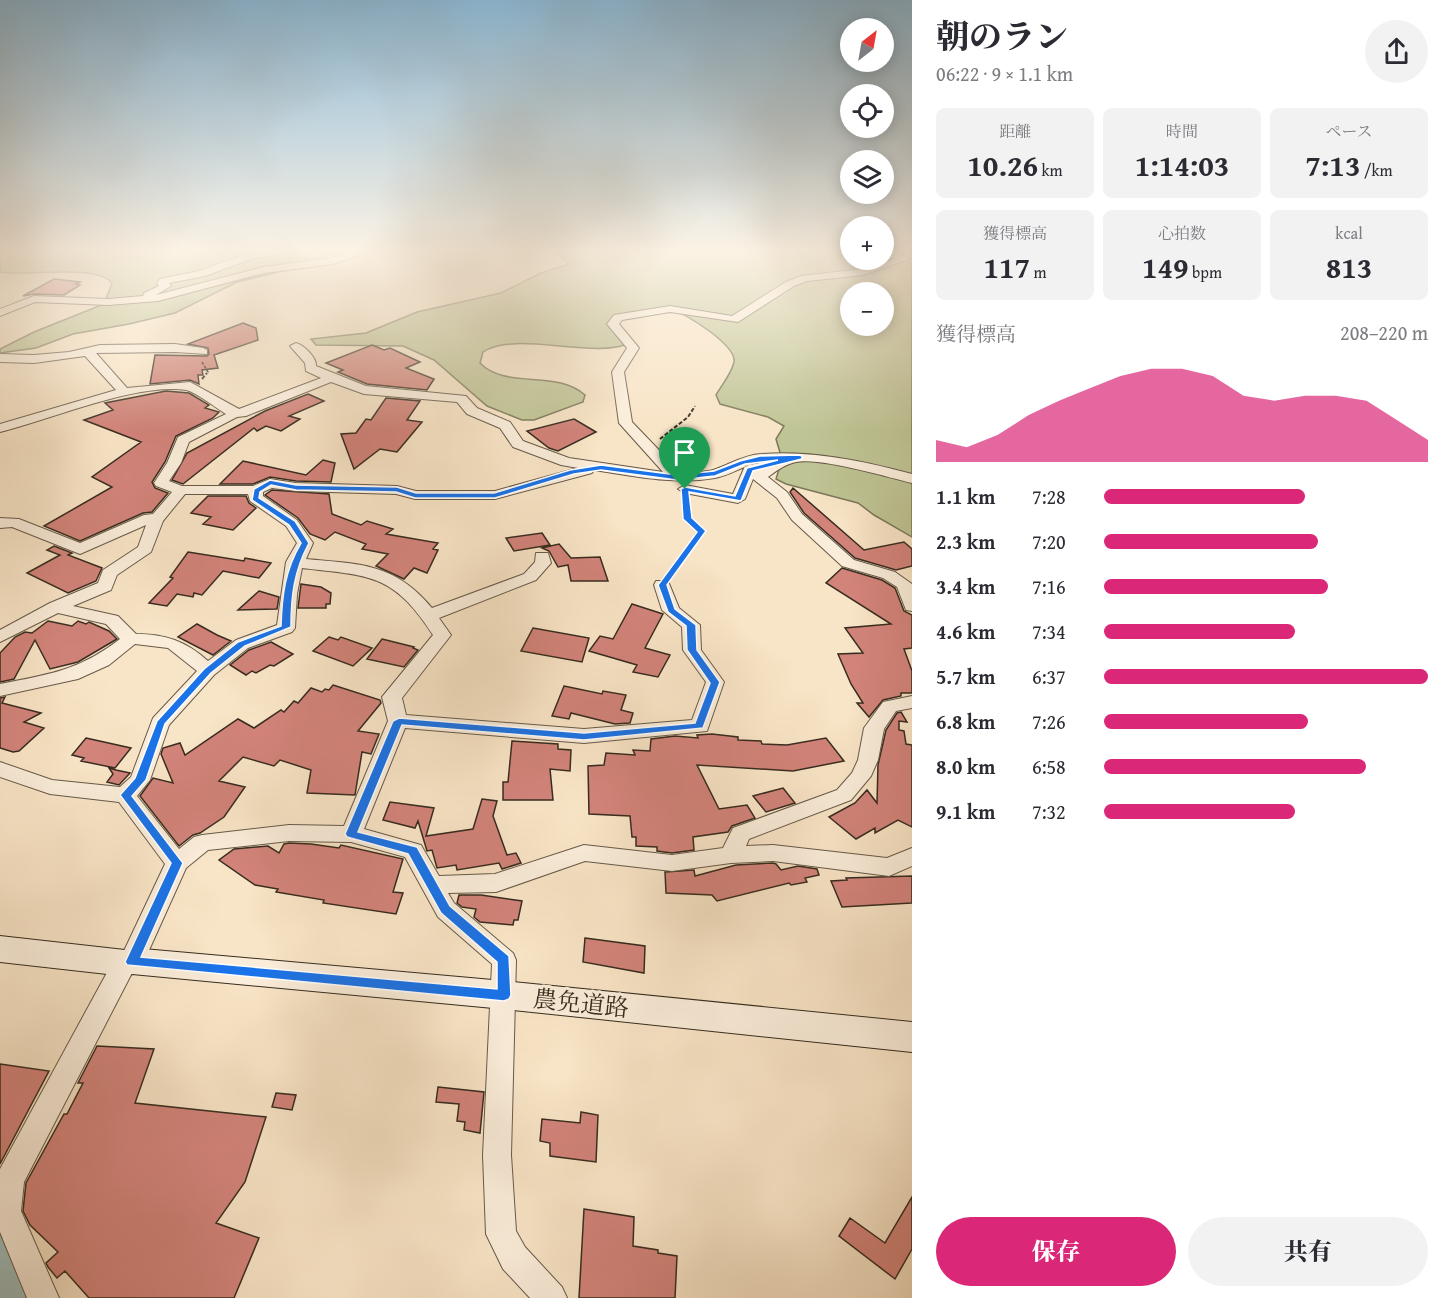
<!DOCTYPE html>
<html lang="ja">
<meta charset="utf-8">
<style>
body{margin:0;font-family:"Gentium Book Plus","Noto Serif JP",serif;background:#f2f2f3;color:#2b2b33;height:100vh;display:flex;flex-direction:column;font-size:22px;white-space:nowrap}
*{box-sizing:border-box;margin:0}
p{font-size:20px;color:#7c7c81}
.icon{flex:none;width:33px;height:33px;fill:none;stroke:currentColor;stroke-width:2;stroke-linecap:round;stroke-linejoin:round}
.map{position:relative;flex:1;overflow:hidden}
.panel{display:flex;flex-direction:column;background:#fff;width:540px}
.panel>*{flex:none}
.needle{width:39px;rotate:31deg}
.tools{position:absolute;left:840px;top:18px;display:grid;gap:12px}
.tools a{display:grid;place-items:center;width:54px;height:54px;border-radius:50%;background:#fff;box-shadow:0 3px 15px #0003;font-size:30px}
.pin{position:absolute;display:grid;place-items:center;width:51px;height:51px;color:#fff;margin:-62px -26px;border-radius:50% 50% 50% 0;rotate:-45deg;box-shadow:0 0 6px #0007}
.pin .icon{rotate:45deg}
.round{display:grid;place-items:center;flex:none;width:63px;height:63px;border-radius:32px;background:#f2f2f3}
.head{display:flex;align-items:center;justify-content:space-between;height:102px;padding:0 24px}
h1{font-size:33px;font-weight:800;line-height:45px}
.figures{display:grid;grid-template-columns:repeat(3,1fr);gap:9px;height:102px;padding:6px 24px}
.figures div{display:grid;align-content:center;border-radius:9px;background:#f2f2f3;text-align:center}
.figures b{font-size:30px;font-weight:800}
.figures small{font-size:16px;font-weight:400}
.figures p{font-size:16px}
.chart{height:168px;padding:12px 24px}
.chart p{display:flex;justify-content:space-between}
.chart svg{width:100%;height:108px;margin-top:6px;fill:#db2777;opacity:.7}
.primary-button{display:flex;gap:12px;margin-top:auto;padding:12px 24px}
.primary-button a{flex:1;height:69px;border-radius:36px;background:#db2777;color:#fff;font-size:24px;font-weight:800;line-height:69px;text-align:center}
.primary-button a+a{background:#f2f2f3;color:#2b2b33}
ul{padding:0 24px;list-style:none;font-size:20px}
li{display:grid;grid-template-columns:96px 72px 1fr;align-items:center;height:45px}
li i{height:15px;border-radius:8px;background:#db2777}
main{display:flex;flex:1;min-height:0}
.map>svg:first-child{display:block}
.green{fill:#bfc494;stroke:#7b785a;stroke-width:1.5;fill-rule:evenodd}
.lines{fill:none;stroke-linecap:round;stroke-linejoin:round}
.river{fill:#9fbdbc;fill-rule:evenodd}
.building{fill:#d2837a;stroke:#372c1f;stroke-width:1.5}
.street-casing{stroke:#675a49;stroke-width:2}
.secondary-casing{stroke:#372c1f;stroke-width:2}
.path-far2{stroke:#372c1f;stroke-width:1.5;stroke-dasharray:3 1.5;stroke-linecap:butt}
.path-far1{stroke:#372c1f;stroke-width:2;stroke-dasharray:4 2;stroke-linecap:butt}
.path{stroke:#372c1f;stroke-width:3;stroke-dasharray:4.5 3;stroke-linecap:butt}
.street{fill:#faedda;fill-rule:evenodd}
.secondary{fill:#faedda;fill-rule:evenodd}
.route{fill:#1a73e8;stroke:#fff;stroke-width:1.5;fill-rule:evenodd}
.labels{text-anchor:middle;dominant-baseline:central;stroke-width:6;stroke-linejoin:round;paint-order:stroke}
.near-street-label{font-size:24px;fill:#372c1f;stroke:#faedda}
</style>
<main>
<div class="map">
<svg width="912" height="1298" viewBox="0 0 912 1298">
<rect width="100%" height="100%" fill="#f8e4c6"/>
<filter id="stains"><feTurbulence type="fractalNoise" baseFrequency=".00333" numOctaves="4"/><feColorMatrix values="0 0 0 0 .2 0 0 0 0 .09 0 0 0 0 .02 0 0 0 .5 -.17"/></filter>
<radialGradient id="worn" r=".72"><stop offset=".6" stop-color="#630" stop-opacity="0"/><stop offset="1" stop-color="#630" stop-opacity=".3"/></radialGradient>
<path class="green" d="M 0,251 L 340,251 L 291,269 L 237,282 L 175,313 L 129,324 L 73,334 L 36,348 L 0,353 L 0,349 L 34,332 L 104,304 L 112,283 C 95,263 27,277 0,272 Z
M 555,251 L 850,251 L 850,260 L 884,260 L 884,251 L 912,251 L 912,537 L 874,515 L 858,503 L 786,484 L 776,479 L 782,459 L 776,439 L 784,426 L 768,417 L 720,404 L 716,395 C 721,386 732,373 734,362 C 737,346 687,314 673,310 C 654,305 632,316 614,322 L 630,343 C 594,360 515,330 483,352 L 480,363 C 506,390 557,369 585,395 L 583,402 L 534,420 L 522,420 L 487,406 L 434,360 L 403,346 L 316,345 L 311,339 L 366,333 L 417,312 L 501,293 L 541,273 L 569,264 ZM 850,292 L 884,292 L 884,326 L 850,326 Z"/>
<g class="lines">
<path class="river" d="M 0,1211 L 20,1219 L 55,1298 L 0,1298 Z"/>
</g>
<path class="building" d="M 54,279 L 80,282 L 76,284 L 80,285 L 64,295 L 34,294 L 23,296 Z
M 243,323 L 256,328 L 258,340 L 214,355 L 218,368 L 202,370 L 203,375 L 198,375 L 199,384 L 190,380 L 150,384 L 155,355 L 207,356 L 209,354 L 208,348 L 188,344 Z
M 372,345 L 384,350 L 390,348 L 420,362 L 406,368 L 434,379 L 427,390 L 367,384 L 338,372 L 343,370 L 326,363 Z
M 166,391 L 189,393 L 209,405 L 205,408 L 219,412 L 213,418 L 176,436 L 165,462 L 152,482 L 155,488 L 168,493 L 152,512 L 143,513 L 80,541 L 44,526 L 112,487 L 92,477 L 141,442 L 84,420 L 113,410 L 105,403 Z
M 308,394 L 324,401 L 289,416 L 300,419 L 281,431 L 266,426 L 257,431 L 254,428 L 183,484 L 172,480 L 187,453 L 265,411 Z
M 386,398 L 420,401 L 407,420 L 422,422 L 397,452 L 380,449 L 354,469 L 341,434 L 356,433 L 366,419 L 371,420 Z
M 574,419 L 596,432 L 558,451 L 549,448 L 527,431 Z
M 323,460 L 335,463 L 331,482 L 296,481 L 270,477 L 253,484 L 220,484 L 243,461 L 306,475 Z
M 793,488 L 864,550 L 904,542 L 912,549 L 912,566 L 896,570 L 855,558 L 804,513 L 790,492 Z
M 272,490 L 329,494 L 332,514 L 361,525 L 367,521 L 393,529 L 386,534 L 438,543 L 433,549 L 438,550 L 427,573 L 414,568 L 404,579 L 376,566 L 388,554 L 362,549 L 366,544 L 335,532 L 325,540 L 310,534 L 298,518 L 265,495 Z
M 208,496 L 246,496 L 249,503 L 256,508 L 233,530 L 203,524 L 211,517 L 191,513 Z
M 542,533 L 550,545 L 514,551 L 506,538 Z
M 559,544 L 571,558 L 600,557 L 608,581 L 571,581 L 568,565 L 558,567 L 549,551 L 542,548 Z
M 54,546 L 72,553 L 68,555 L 102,568 L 96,581 L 68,593 L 27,573 L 60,555 L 47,550 Z
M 188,552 L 244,561 L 245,558 L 271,563 L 259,578 L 223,571 L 202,595 L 194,593 L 193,597 L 177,594 L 167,606 L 149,603 L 173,578 L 170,577 Z
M 842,568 L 882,580 L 895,588 L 904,611 L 912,615 L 912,648 L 904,649 L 912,671 L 912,693 L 901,693 L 901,696 L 883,700 L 869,717 L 857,703 L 863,703 L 851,684 L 838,654 L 863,653 L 845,628 L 891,624 L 826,583 Z
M 301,584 L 321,587 L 331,593 L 330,604 L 326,604 L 326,608 L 298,608 Z
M 259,591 L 279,597 L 277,609 L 238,610 Z
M 632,604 L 663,614 L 645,648 L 670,655 L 658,677 L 633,672 L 637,665 L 589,651 L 600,636 L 613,639 Z
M 48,621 L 72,626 L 78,621 L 86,624 L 89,622 L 109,631 L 117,639 L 78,662 L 50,669 L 35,640 L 14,679 L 0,682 L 0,653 L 15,637 L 25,632 L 32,633 Z
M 197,624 L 217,635 L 231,641 L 213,655 L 178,637 Z
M 533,628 L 589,638 L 582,662 L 521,651 Z
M 329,637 L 338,640 L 341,637 L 372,648 L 353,666 L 313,651 Z
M 382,639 L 414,647 L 413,648 L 418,650 L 404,667 L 367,659 Z
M 271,642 L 293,654 L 274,666 L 270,665 L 256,673 L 252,671 L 246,675 L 230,665 L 249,650 Z
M 333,685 L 380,700 L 381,703 L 358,731 L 379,734 L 371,754 L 362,752 L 355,795 L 307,793 L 311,770 L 280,760 L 274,766 L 243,757 L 219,781 L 245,787 L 224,817 L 200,833 L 193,835 L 179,846 L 140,796 L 153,778 L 173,783 L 161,754 L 163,748 L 180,743 L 185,755 L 238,719 L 254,728 L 281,710 L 284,712 L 294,701 L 298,703 L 311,688 L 322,692 L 325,689 L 329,690 Z
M 564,686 L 602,694 L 603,691 L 626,695 L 621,710 L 633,713 L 630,723 L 615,724 L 571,713 L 569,719 L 552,716 Z
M 5,697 L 2,703 L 41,713 L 24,722 L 44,728 L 19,751 L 13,752 L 0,748 L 0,698 Z
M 901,712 L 907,722 L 899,721 L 899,730 L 904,731 L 906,744 L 912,745 L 912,827 L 898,820 L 875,833 L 875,828 L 856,839 L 829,817 L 855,803 L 867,790 L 877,803 L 878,765 L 886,730 L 897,713 Z
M 712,734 L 738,737 L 738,740 L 761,741 L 762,744 L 787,745 L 826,738 L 844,761 L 793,771 L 697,765 L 719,809 L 747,805 L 755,818 L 732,826 L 728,832 L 693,837 L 694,850 L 672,853 L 657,851 L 657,847 L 636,846 L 636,837 L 632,837 L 630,816 L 589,814 L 588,766 L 604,765 L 606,753 L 635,755 L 633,750 L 650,751 L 651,739 L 675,736 L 698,738 L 697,735 Z
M 86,738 L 131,748 L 115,768 L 81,761 L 84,758 L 72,755 Z
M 512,741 L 558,744 L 558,749 L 571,750 L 570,771 L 550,769 L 553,800 L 503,800 L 503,782 L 508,782 Z
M 109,768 L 116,770 L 130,773 L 119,785 L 107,782 L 113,774 Z
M 783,788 L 795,803 L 766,812 L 753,796 Z
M 482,799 L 497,801 L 493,816 L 507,855 L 516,853 L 521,863 L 502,869 L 499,863 L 457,870 L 456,865 L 437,868 L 432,850 L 427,851 L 418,821 L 415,828 L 383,820 L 390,802 L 434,808 L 426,836 L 473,829 Z
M 289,843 L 311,844 L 339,848 L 341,845 L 403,859 L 393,892 L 403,893 L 396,914 L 323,903 L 324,900 L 276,892 L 278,889 L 255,885 L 219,860 L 234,849 L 268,846 L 279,853 L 284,844 Z
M 773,863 L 776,864 L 781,870 L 798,866 L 817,869 L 819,875 L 805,878 L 807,882 L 791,885 L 789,883 L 717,901 L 712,895 L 666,893 L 665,872 L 694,870 L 695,876 L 736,865 Z
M 912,876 L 912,903 L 842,907 L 831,881 L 847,880 L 846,878 Z
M 459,895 L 481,895 L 522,901 L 518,920 L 514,920 L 513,925 L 480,922 L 474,917 L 476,909 L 462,907 L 457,903 Z
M 585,938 L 645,946 L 644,973 L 583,962 Z
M 97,1046 L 154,1049 L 135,1103 L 266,1117 L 245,1182 L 216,1223 L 259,1238 L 234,1298 L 89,1298 L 65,1271 L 57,1278 L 48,1267 L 46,1263 L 58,1252 L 30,1225 L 23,1211 L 26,1183 L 64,1114 L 67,1114 L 83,1083 L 78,1083 Z
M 0,1064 L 49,1071 L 0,1164 Z
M 438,1087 L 484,1092 L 480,1133 L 464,1130 L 465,1122 L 457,1121 L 459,1104 L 436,1102 Z
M 276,1093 L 296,1095 L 292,1110 L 272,1107 Z
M 581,1112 L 598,1115 L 596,1162 L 550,1156 L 550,1143 L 540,1141 L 542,1119 L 580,1123 Z
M 912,1197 L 912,1249 L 895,1279 L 839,1236 L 850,1218 L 885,1243 Z
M 584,1209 L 634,1217 L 633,1246 L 658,1250 L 658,1253 L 677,1256 L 675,1298 L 579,1298 Z"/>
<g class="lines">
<defs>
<path id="street" d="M 266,251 L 287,251 L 282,254 L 251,259 L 205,276 L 169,283 L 171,286 L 156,295 L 264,267 L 332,258 L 358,251 L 372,251 L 333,264 L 264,273 L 158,301 L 108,305 L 35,302 L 0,316 L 0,309 L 34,296 L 108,299 L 143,296 L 144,293 L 159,286 L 157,283 L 160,279 L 199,271 L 246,254 Z
M 884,251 L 894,251 L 909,259 L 863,275 L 807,281 L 794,286 L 738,322 L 670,312 L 622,320 L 619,324 L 639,348 L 624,372 L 632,422 L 681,473 C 691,472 703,473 713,470 C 729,465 743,455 761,454 C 812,450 864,461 912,474 L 912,483 C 887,477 820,457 796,462 C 786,464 777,470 768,477 L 787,492 L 802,514 L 854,560 L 895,572 L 912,584 L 912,611 L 906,610 L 897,587 L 883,578 L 842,566 L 792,520 L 777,498 L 753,479 L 745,499 L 738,503 L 685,493 L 678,489 L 685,485 L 733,494 L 745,466 L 764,462 C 746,463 732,475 715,478 C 674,485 634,476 594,470 L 592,473 L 495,499 L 415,499 L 396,494 L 296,491 L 272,488 L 263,492 L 263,496 L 297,520 L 313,543 L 306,559 C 360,564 395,563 432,608 L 524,574 L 535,562 L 536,553 L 548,553 L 551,563 L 536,580 L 439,618 L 451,635 L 402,698 L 406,715 L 584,729 L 692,720 L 706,682 L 683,650 L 682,627 L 662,610 L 654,585 L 656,581 L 668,581 L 679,608 L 700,625 L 701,650 L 724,682 L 707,731 L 584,743 L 405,728 L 364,829 L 421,845 L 439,876 L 495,874 L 584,845 L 672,855 L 723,848 L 733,828 L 837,790 L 852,773 L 858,760 L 864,728 L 883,702 L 912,696 L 912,708 L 896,711 L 884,729 L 878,760 L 871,776 L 851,800 L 749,839 L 746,846 L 773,845 L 887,858 L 912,848 L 912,866 L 889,876 L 773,861 L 731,863 L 672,871 L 585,861 L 496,892 L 448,893 L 454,903 L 513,953 L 516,960 L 511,1155 L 516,1231 L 525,1247 L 562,1287 L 567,1298 L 530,1298 L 503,1269 L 486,1234 L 483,1155 L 492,964 L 438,917 L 405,857 L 351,842 L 289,841 L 208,850 L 186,868 L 141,968 L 133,971 L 24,1182 L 21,1211 L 59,1298 L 27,1298 L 0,1232 L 0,1169 L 116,956 L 123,953 L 165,864 L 119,802 L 50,794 L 0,777 L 0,762 L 52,780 L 120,787 L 131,777 L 153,718 L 197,671 L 168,648 L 135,644 L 109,665 L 78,679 L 0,696 L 0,684 C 50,674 78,671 120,639 L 106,624 L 58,613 L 0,642 L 0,630 L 50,603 L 98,583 L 103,570 L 138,547 L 146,525 L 80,554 L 12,527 L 0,528 L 0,518 L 19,519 L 80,543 L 144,515 L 153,514 L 172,492 L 156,486 L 154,483 L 167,463 L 178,437 L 226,414 C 216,408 196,392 186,390 C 138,382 49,420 0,432 L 0,424 L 116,390 L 85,356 L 34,363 L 0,362 L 0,354 L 34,355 L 69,352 L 100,345 L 175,344 L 203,348 L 207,350 L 207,354 L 175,352 L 96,353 L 127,388 L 190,382 L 239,409 L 321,378 L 306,371 L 305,363 L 290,346 L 296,343 C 304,345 317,358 316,366 L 366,386 L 466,396 L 477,408 L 510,422 L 523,441 L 569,458 L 663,472 L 619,423 L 612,372 L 627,348 L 607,324 L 614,315 L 670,306 L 732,316 L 786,282 L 801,276 L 862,269 L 895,259 L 884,253 ZM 331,382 L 364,394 L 457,402 L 467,414 L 500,428 L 513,447 L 561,465 L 578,468 L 495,491 L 416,491 L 397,486 L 296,483 L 270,479 L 253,486 L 182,486 L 169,481 L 181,463 L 189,442 L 237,417 L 246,416 ZM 185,494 L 248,494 L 250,501 L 286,526 L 297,543 L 286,562 L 277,625 L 236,640 L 208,661 C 186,641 165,634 136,634 L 118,616 L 73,606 L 111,590 L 117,575 L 151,552 L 163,521 ZM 302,568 C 370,576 393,573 433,635 L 382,697 L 388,721 L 344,826 L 289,825 L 202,835 L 194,837 L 179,849 L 137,796 L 150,780 L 169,725 L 214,675 L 248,648 L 292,632 L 295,628 L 297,594 Z"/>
<path id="secondary" d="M 0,936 L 125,950 L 132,948 L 504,981 L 912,1022 L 912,1052 L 504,1009 L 132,974 L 125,976 L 0,962 Z"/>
</defs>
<use href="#street" class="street-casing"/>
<use href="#secondary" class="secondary-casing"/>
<path class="path-far2" d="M 202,362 L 208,372 L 206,374"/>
<path class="path-far1" d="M 202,379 L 207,373
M 660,439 L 688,417 L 695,406
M 686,502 L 688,519 L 700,531"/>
<path class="path" d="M 670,574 L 702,532 L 699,529"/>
<use href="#street" class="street"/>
<use href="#secondary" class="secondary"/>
</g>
<linearGradient id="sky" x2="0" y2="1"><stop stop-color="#8bb8d6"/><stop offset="0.58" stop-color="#fcf3e5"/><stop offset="1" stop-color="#fcf3e5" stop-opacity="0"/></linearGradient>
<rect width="912" height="432" fill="url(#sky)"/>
<path class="route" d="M 799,455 L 802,456 L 802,459 L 753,471 L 741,501 L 689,492 L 692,518 L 706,531 L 667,585 L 675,609 L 696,625 L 697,650 L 720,682 L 703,728 L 584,740 L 402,725 L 358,832 L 417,847 L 450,906 L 509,956 L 511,995 L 509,999 L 504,1001 L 127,965 L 125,962 L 171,863 L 120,795 L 135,778 L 157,721 L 204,669 L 238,642 L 281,626 C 282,595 285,570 301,543 L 289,525 L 252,500 L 254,489 L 270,480 L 296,485 L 397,487 L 416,493 L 494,493 L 570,470 L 601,465 L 677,475 L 714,471 L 740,461 L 760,456 ZM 778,460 L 747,468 L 735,496 L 685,487 L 681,489 L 683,519 L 697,532 L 658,585 L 668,612 L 686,626 L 687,650 L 710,683 L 695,723 L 584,733 L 399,718 L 393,721 L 345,834 L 347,837 L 408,854 L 441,913 L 497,962 L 497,989 L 141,957 L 183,863 L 132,796 L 146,780 L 165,724 L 211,673 L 245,646 L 291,627 C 291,596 294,571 309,543 L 295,521 L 259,498 L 260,492 L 271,485 L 296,490 L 396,492 L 415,498 L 495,498 L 574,474 L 601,470 L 677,480 L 715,476 L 745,464 Z"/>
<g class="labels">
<g class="near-street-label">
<text transform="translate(581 1003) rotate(6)">農免道路</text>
</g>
</g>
<rect width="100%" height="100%" filter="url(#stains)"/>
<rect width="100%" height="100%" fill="url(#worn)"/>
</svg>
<div class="tools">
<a><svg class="needle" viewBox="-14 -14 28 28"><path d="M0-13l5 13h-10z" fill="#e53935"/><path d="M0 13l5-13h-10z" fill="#7c7c81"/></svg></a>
<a><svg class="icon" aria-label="locate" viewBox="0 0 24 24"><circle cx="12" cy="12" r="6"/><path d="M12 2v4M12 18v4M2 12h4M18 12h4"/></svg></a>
<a><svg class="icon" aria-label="layers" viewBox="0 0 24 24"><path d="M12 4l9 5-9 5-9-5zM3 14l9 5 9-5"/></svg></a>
<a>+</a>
<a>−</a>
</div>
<div class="pin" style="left:685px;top:489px;background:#1e9e55"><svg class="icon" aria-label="arrive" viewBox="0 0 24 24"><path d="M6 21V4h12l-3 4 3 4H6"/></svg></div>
</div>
<section class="panel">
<div class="head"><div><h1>朝のラン</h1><p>06:22 · 9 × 1.1 km</p></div><a class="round"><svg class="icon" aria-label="share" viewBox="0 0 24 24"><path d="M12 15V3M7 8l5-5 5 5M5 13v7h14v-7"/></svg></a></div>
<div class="figures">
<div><p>距離</p><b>10.26<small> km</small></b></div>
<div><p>時間</p><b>1:14:03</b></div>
<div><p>ペース</p><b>7:13<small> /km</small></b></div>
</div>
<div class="figures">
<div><p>獲得標高</p><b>117<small> m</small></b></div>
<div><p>心拍数</p><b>149<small> bpm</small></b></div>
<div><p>kcal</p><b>813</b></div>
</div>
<div class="chart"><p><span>獲得標高</span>208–220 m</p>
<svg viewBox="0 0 160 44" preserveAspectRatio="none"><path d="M0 44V35L10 38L20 33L30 25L40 19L50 14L60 9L70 6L80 6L90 9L100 17L110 19L120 17L130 17L140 19L150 27L160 35V44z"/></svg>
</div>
<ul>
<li><b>1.1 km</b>7:28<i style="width:62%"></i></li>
<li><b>2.3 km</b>7:20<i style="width:66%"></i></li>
<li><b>3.4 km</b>7:16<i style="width:69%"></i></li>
<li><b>4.6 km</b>7:34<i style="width:59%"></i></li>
<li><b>5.7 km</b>6:37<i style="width:100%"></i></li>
<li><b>6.8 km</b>7:26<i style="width:63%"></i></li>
<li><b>8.0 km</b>6:58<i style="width:81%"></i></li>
<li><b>9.1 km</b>7:32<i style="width:59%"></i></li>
</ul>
<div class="primary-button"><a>保存</a><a>共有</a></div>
</section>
</main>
